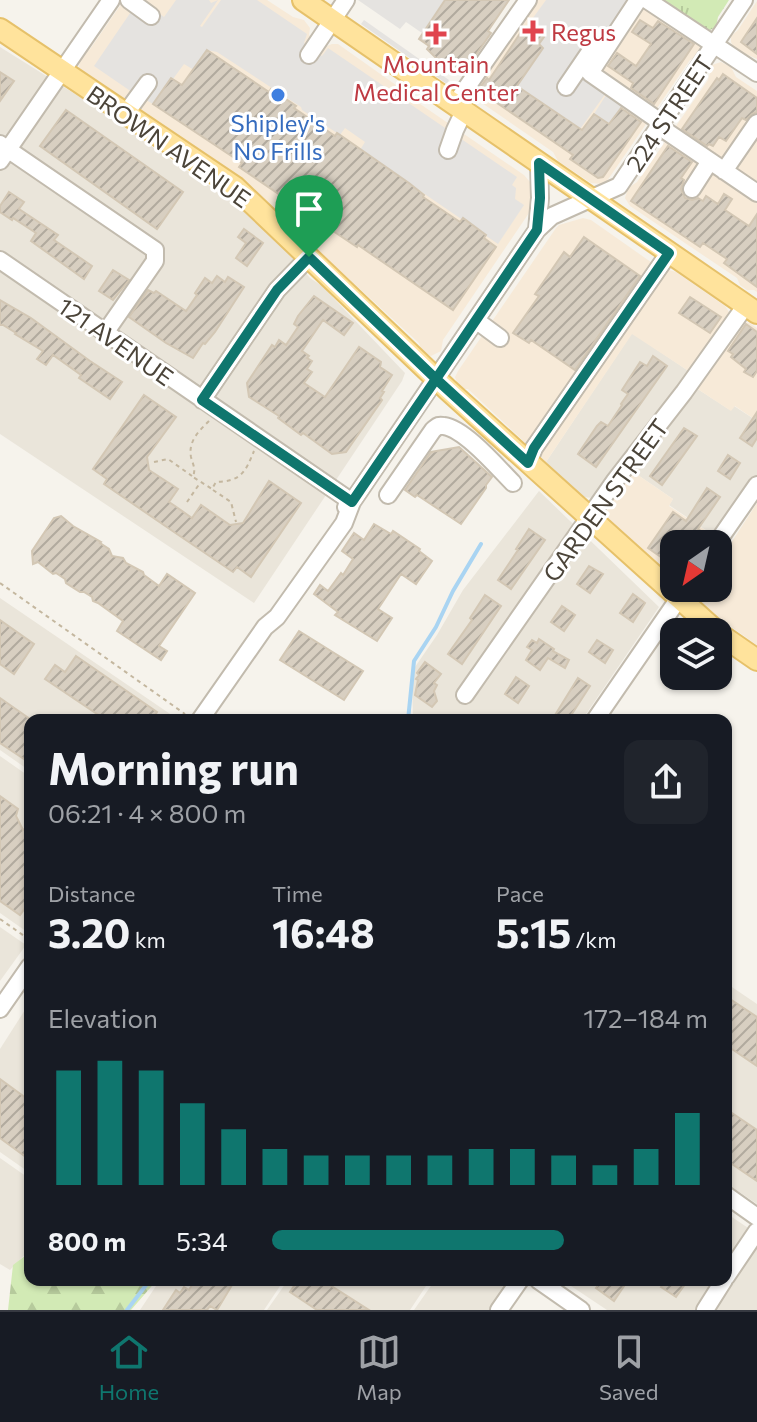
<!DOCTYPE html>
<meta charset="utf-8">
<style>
body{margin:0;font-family:Commissioner,sans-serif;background:#20242c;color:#f1f3f6;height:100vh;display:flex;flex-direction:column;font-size:30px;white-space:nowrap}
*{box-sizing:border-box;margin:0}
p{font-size:26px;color:#9ea1a6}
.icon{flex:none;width:44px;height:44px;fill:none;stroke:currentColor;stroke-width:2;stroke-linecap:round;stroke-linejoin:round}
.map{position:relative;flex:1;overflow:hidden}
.drawer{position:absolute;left:24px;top:714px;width:708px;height:572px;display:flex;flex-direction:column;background:#171b24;border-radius:16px;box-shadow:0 2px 6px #0004}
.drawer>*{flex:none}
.needle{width:52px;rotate:214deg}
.fabs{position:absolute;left:660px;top:530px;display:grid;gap:16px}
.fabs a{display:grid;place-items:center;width:72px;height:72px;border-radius:16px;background:#171b24;box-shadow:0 2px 6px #0004;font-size:40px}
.pin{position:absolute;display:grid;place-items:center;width:68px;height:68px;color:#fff;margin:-82px -34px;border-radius:50% 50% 50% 0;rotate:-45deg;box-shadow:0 0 8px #0007}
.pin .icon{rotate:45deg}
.round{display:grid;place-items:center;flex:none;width:84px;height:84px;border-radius:16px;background:#20242c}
.head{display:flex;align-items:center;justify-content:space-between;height:136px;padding:0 24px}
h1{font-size:44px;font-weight:700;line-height:60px}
.stats{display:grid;grid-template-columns:repeat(3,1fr);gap:12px;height:136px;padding:8px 24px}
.stats div{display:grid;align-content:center}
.stats b{font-size:40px;font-weight:700}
.stats small{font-size:22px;font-weight:400}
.stats p{font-size:22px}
.chart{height:224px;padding:16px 24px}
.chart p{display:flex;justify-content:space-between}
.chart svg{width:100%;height:144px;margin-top:8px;stroke:#0f766e;stroke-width:6}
ul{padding:0 24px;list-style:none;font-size:26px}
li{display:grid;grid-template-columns:128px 96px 1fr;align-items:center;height:60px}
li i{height:20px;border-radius:10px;background:#0f766e}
.menu{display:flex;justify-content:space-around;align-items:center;height:112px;border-top:2px solid #363941;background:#171b24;font-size:22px;color:#9ea1a6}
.menu a{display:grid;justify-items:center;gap:4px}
.menu .selected{color:#0f766e}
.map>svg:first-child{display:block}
.residential{fill:#eae5da}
.commercial{fill:#f7ead8}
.grass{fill:url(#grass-tufts)}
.forest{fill:url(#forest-firs)}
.parking{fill:#e5e3e0}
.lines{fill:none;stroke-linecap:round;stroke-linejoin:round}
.stream{stroke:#a9d4f2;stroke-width:4}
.building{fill:url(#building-hatch);stroke:#d3c7b4;stroke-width:2}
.minor-casing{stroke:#c2bbae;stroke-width:20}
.major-casing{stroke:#e6c16a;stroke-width:24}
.path{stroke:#c4b79f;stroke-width:2;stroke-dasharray:4 4;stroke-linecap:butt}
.minor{stroke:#fff;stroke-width:16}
.major{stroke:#ffe39c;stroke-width:20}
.route-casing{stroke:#fff;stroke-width:16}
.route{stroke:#0f766e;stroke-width:10}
.health-dot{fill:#e0444e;stroke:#fff;stroke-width:3}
.shop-dot{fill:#3f7fe0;stroke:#fff;stroke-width:3}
.labels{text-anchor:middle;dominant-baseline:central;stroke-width:6;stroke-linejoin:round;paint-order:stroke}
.health-label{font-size:24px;fill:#be3a42;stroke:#fff;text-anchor:start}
.street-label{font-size:24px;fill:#4b4439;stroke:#fff}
.shop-label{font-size:24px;fill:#366cbe;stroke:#fff}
</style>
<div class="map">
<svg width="757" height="1310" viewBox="0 0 757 1310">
<defs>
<pattern id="grass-tufts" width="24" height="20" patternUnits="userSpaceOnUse" patternTransform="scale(2)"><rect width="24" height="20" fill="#d2eab5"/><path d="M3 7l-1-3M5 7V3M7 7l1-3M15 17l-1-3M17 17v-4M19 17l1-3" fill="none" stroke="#b6ca9c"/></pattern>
<pattern id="forest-firs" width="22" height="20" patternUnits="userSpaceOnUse" patternTransform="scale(2)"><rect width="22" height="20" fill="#d2eab5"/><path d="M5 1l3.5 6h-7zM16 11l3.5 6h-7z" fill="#b6ca9c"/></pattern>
<pattern id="building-hatch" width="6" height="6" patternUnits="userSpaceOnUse" patternTransform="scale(2)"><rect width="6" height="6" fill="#d8cfc1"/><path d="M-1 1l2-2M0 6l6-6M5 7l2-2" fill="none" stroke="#b1aa9e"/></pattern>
</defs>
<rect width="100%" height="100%" fill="#f6f3ec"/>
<path class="residential" d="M 0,47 L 83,99 L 260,221 L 310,278 L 322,286 L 405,373 L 402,381 L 254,603 L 0,434 Z
M 632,333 L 690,372 L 593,498 L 583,497 L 546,462 Z
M 696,388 L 730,410 L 734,406 L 757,421 L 757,476 L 716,537 L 669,505 L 673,499 L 632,471 Z
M 539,491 L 659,607 L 582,720 L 413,720 L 412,682 L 415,667 L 437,635 L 463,590 Z
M 0,598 L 179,720 L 30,720 L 30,771 L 0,750 Z
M 0,756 L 30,777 L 30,934 L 0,913 Z
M 0,927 L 26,945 L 0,981 Z
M 726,983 L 757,1004 L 757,1204 L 726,1183 Z
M 30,1002 L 30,1173 L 0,1152 L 0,1049 Z
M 0,1158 L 30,1179 L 30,1249 L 10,1270 L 0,1264 Z
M 726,1213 L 757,1234 L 757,1310 L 607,1310 L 562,1280 L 726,1280 Z
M 160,1280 L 284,1280 L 264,1310 L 140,1310 Z
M 288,1280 L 430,1280 L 410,1310 L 267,1310 Z
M 435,1280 L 510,1280 L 489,1310 L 414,1310 Z"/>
<path class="commercial" d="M 124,0 L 267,0 L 293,17 L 304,20 L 310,28 L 309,35 L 327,46 L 332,44 L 338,44 L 403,90 L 407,95 L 524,175 L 530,182 L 534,191 L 533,207 L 443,340 L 441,351 L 431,356 L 422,352 L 419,343 L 241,180 L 100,84 L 80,74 L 79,69 L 80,57 L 90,49 Z
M 533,0 L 633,0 L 644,5 L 700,45 L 700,52 L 697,57 L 690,60 L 607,181 L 602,184 L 591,183 L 558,161 L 553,152 L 479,101 L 472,101 L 468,96 Z
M 757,1 L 757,59 L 734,49 L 731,42 L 731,36 L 738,30 Z
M 721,62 L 731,67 L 736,77 L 757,91 L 757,292 L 754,290 L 747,290 L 740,285 L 737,278 L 630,206 L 625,198 L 628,188 L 637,182 L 708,80 L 712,65 Z
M 583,218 L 591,220 L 658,267 L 676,272 L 725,306 L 729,312 L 723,325 L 690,372 L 632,334 L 546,462 L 468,389 L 463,389 L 458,386 L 455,377 L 458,371 L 556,228 L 559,225 Z
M 744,322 L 749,323 L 757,328 L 757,421 L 735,406 L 731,411 L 696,388 L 740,324 Z
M 632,471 L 673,499 L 669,506 L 716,537 L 711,544 L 674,544 L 674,581 L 608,520 L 607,511 L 608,507 Z
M 757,503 L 757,645 L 703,607 L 695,598 L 701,588 L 718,588 L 718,563 Z"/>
<path class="grass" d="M 657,0 L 729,0 L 718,17 L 716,27 L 708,31 Z"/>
<path class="forest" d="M 30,1252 L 30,1280 L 157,1280 L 131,1310 L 8,1310 L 13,1265 Z"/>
<path class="parking" d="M 139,0 L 164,17 L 176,0 L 209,0 L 211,3 L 218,0 L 200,26 L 202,27 L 221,0 L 257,0 L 307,34 L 304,43 L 322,56 L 328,48 L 517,177 L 512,185 L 516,188 L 515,199 L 524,205 L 498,244 L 360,150 L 365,142 L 345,128 L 340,135 L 302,110 L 301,107 L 217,52 L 207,50 L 194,70 L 184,64 L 173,79 L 171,78 L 153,104 L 146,100 L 145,101 L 94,66 Z
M 358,0 L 445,0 L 422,33 L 406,22 L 400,29 Z
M 546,0 L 632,0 L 610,32 L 602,27 L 572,70 L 606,93 L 580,129 L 517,86 L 543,48 L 539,44 L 543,37 L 536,32 L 538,28 L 530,22 Z
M 364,20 L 449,80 L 447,84 L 361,24 Z
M 608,92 L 624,103 L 609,124 L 594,114 Z"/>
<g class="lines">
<path class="stream" d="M 408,720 L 414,661 L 436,627 L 453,591 L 481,544
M 127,1310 L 150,1280"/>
</g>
<path class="building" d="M 445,0 L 509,0 L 488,31 L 491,33 L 465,71 L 457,66 L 455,68 L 437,59 L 427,49 L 429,46 L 419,39 Z
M 757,18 L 757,54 L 741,42 Z
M 640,20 L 653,28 L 658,21 L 694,44 L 654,104 L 631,88 L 633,83 L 608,66 L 617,53 L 636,66 L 651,44 L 632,32 Z
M 521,32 L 526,36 L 528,32 L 533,35 L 536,32 L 544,37 L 539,44 L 543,48 L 517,86 L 582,130 L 594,114 L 609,124 L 621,108 L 641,122 L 603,177 L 598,178 L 570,159 L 573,155 L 478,90 L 487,78 L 489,80 Z
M 207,50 L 269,92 L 271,89 L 296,106 L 294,108 L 335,136 L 337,133 L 343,137 L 409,183 L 424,195 L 423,197 L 460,222 L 463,218 L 486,235 L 484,238 L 496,247 L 453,310 L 358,245 L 357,247 L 333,231 L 239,167 L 242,163 L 153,104 L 171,78 L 182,85 Z
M 0,72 L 14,81 L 0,101 Z
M 723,74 L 757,98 L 757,112 L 752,114 L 746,120 L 742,118 L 726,141 L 719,137 L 713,146 L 709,144 L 707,146 L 682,129 L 717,78 L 719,80 Z
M 66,110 L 183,192 L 157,229 L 40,146 Z
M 668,146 L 692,162 L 681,178 L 684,180 L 681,189 L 685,198 L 692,200 L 698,198 L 703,201 L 706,196 L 718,204 L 724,194 L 732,199 L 725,210 L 749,226 L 757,214 L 757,287 L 724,263 L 727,259 L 703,243 L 700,247 L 631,201 Z
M 9,192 L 24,202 L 19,209 L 58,235 L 54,240 L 92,266 L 84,279 L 31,241 L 36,233 L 13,218 L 12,220 L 0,212 L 0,206 Z
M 244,229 L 263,243 L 247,266 L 236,258 L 246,243 L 238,237 Z
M 584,237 L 640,276 L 575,370 L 531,340 L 529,343 L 513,333 L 539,296 L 535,294 L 564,252 L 570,257 Z
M 113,270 L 129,280 L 113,300 L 99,291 Z
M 217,276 L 225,282 L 228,277 L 244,287 L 215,332 L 205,344 L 203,343 L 193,358 L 166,343 L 129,317 L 148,290 L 154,293 L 156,291 L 186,311 L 197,295 L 195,293 L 205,278 L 212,283 Z
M 314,296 L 353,323 L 344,335 L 323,320 L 302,351 L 309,356 L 307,358 L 312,361 L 307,369 L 312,372 L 304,383 L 325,397 L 359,347 L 381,362 L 380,367 L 392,375 L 382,391 L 384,392 L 380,398 L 382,400 L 346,452 L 332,454 L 303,433 L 301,435 L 278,418 L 279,416 L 249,397 L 247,383 L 272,345 L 275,347 L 279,340 L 286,345 L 298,327 L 294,324 L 298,316 Z
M 690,297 L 721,317 L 710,333 L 679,313 Z
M 0,300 L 31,318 L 90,361 L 122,382 L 110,399 L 79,378 L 81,375 L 53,355 L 46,365 L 37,359 L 43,351 L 15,334 L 16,333 L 3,325 L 0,325 Z
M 746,324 L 757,332 L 757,371 L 753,377 L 744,372 L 746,369 L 731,357 L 733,354 L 728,351 Z
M 653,356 L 667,366 L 596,467 L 578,454 L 597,426 L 601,422 L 608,426 L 622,405 L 621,404 L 628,394 L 622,390 L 640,362 L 647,366 Z
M 144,395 L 176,417 L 147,457 L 149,470 L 178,489 L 169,502 L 175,506 L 192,518 L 201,505 L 230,525 L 243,523 L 269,481 L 301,503 L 251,577 L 237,567 L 233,572 L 174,532 L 104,484 L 107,479 L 93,469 Z
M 757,412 L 757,438 L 752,446 L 740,438 Z
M 684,428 L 697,436 L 662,485 L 650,476 Z
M 459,447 L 492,477 L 486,485 L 486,488 L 461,524 L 417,495 L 415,497 L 405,490 L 431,452 Z
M 728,455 L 740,463 L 730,479 L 718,471 Z
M 707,488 L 720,497 L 698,529 L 704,533 L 696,544 L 674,544 L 674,566 L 648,548 L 673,512 L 686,521 Z
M 61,516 L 73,526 L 101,542 L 100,543 L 109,549 L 112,556 L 123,558 L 126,563 L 143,572 L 144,575 L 159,586 L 167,574 L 195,593 L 159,646 L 167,651 L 161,660 L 117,631 L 123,621 L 98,603 L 93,601 L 92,597 L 84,592 L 80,592 L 66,583 L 65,579 L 56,573 L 53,574 L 38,562 L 33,564 L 32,551 L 54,518 Z
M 374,524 L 391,534 L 393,531 L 420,549 L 419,551 L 432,561 L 416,584 L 401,574 L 378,609 L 392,618 L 377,641 L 335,615 L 338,612 L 314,594 L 320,585 L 328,591 L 341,573 L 343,575 L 353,559 L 342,551 L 354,533 L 364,540 Z
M 529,529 L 545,540 L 511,589 L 498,580 L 518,550 L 516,549 Z
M 589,566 L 603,574 L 590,593 L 577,584 Z
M 633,594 L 645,603 L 633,622 L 620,613 Z
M 485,595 L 501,606 L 462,664 L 448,654 L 472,620 L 470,618 Z
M 562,606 L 575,615 L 564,631 L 551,622 Z
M 0,620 L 34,644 L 14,674 L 0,664 Z
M 299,631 L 363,671 L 344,700 L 280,660 Z
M 539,639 L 554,649 L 553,651 L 569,660 L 565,668 L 548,658 L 540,670 L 526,660 L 532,650 L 527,647 L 532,640 L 537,643 Z
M 597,640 L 613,650 L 605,663 L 589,652 Z
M 76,656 L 157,712 L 152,720 L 106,720 L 45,679 L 55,665 L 65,672 Z
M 425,662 L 441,674 L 434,683 L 437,685 L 434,691 L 437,701 L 432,707 L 415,695 L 418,680 L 416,679 L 419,675 L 417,673 Z
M 516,677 L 529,686 L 518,703 L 505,694 Z
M 578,678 L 590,686 L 568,720 L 552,720 Z
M 0,698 L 30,719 L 30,763 L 0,743 Z
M 0,796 L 18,809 L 16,816 L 23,830 L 30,826 L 30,901 L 20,915 L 0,901 Z
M 730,999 L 757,1017 L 757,1066 L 726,1045 L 726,1004 Z
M 0,1079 L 30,1101 L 30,1160 L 0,1138 Z
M 726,1109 L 757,1130 L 757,1181 L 726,1160 Z
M 195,1280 L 235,1280 L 217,1310 L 210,1306 L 207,1310 L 163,1310 L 176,1290 L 180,1293 L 184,1287 L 189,1290 Z
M 298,1280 L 322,1280 L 369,1310 L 317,1310 L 290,1292 Z
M 602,1280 L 628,1280 L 614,1301 L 596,1288 Z
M 666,1280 L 688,1280 L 676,1297 L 661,1287 Z"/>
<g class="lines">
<defs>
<path id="minor" d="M 129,0 L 151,16
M 638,0 L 590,73 L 662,123
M 647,0 L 757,73
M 309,55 L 346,0
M 566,87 L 598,40 L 613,38
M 455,104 L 528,0
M 126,113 L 148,83
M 660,127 L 757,193
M 0,144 L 155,250 L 155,261 L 105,333
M 448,150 L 455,130 L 464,111
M 0,161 L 111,0
M 724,171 L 757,123
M 692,189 L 710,161
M 537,230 L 540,198 L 539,163
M 0,260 L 352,502 L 346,507
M 477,321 L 500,338
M 202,400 L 277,290 L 309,257
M 528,463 L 534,448 L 669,253
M 388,495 L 433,430 C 438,426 438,425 444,426 C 465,429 498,468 513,483
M 716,544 L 757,485
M 465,695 L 614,482 L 684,392 L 746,305
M 200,720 L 265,627 L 277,617 L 344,523 L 352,502 L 537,230 L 552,216 L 619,186 L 744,0
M 595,720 L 686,588
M 0,1009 L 30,966
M 726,1195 L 757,1217
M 726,1277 L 757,1231
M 538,1280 L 581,1310
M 499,1310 L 520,1280
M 705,1310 L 724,1280"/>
<path id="major" d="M 303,0 L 757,313
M 0,29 L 235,187 L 448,390 L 717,632
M 718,633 L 757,660"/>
</defs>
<use href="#minor" class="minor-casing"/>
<use href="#major" class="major-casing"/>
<path class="path" d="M 524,33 L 526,34 L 533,24
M 209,421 C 199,431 188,441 191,457 C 193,465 196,468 193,477 L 212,489 L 216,482 C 241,481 245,473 254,451
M 154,462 L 168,459 L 192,476
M 213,490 L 231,502 L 236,522
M 187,502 L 200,483
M 0,583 L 185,714
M 0,919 L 30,940"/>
<use href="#minor" class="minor"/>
<use href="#major" class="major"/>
</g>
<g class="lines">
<defs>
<path id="route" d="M 309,257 L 277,290 L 202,400 L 352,502 L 436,379 L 528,463 L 534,448 L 669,253 L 539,163 L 540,198 L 537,230 L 436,379 L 309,257"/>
</defs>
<use href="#route" class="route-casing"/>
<use href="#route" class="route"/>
</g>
<g class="health-dot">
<path d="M529 19h8v8h8v8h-8v8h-8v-8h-8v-8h8z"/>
<path d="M432 22h8v8h8v8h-8v8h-8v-8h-8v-8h8z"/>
</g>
<circle class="shop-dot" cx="278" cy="95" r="8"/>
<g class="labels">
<g class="health-label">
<text x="551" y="31">Regus</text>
<text x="436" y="63" text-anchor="middle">Mountain<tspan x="436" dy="28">Medical Center</tspan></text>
</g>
<g class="street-label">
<text transform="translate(669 113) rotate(-56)">224 STREET</text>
<text transform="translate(169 146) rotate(35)">BROWN AVENUE</text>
<text transform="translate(116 341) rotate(35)">121 AVENUE</text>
<text transform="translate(605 500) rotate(-54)">GARDEN STREET</text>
</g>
<g class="shop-label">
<text x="278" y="122">Shipley's<tspan x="278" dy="28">No Frills</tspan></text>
</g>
</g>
</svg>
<div class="fabs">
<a><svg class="needle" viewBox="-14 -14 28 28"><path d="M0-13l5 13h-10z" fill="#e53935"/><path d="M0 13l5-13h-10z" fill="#9ea1a6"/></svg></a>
<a><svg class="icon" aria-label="layers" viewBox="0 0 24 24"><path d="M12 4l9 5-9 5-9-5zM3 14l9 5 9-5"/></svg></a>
</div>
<div class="pin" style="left:309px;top:257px;background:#1e9e55"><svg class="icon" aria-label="arrive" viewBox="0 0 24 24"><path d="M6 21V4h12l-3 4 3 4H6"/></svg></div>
<section class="drawer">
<div class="head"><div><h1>Morning run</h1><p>06:21 · 4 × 800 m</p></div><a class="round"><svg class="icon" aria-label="share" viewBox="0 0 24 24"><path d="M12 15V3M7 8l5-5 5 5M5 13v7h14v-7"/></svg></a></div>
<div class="stats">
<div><p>Distance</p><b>3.20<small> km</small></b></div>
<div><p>Time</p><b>16:48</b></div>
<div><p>Pace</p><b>5:15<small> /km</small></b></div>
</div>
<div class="chart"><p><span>Elevation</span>172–184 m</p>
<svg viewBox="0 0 160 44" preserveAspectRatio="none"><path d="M5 44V9M15 44V6M25 44V9M35 44V19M45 44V27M55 44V33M65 44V35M75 44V35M85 44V35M95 44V35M105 44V33M115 44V33M125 44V35M135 44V38M145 44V33M155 44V22"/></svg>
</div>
<ul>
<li><b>800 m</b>5:34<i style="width:67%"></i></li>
</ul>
</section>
</div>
<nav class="menu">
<a class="selected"><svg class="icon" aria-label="home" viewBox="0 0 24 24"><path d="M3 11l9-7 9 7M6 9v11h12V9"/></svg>Home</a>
<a><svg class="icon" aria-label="map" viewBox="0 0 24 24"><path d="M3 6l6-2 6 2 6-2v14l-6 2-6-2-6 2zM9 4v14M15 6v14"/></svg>Map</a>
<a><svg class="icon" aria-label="saved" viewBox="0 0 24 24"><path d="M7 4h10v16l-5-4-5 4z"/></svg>Saved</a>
</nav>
